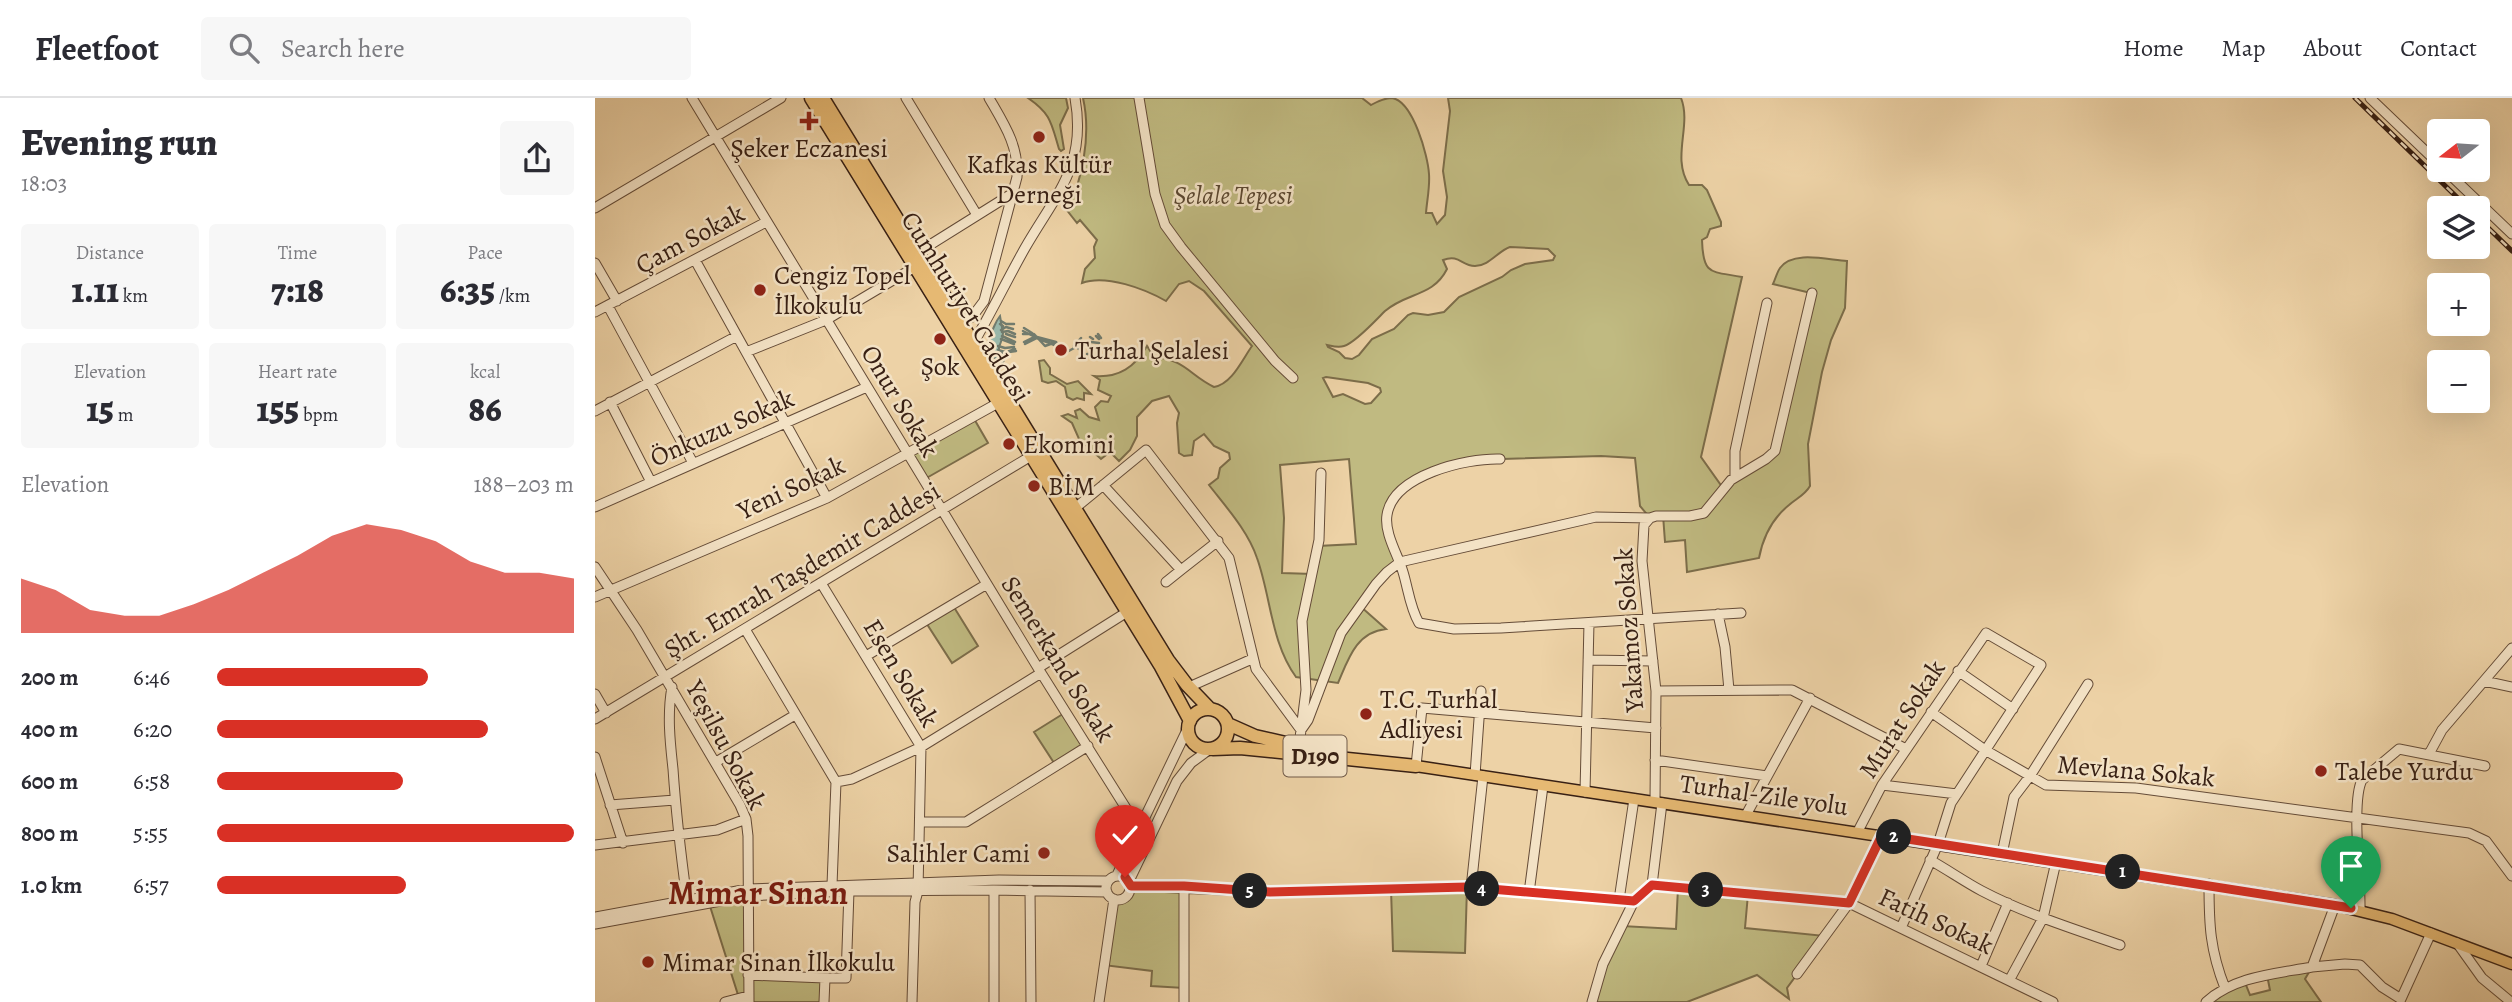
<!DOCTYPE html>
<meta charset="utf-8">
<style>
body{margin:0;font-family:Alegreya,serif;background:#f7f7f7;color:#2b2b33;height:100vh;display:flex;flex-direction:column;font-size:26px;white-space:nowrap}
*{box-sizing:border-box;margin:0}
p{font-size:23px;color:#7c7c81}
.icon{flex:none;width:38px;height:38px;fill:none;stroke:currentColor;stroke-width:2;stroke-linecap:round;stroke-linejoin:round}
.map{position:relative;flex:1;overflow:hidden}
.drawer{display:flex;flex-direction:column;background:#fff;width:595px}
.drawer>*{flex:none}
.needle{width:46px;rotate:253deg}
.controls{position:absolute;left:1832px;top:21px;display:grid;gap:14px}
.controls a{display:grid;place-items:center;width:63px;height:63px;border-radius:7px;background:#fff;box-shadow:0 7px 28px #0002;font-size:35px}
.pin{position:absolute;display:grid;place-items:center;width:60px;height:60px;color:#fff;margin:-72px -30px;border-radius:50% 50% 50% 0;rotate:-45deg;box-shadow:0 0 7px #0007}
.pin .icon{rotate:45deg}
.km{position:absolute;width:35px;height:35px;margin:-18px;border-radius:50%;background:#222;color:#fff;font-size:19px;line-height:35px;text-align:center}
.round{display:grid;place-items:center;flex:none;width:74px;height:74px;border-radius:7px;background:#f7f7f7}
.overview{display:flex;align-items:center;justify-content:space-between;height:119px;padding:0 21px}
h1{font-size:38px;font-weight:800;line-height:52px}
.figures{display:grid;grid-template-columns:repeat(3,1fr);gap:10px;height:119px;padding:7px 21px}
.figures div{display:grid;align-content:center;border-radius:7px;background:#f7f7f7;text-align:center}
.figures b{font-size:35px;font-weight:800}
.figures small{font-size:19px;font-weight:400}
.figures p{font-size:19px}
.chart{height:196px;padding:14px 21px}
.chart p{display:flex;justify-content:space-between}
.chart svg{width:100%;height:126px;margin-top:7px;fill:#d93025;opacity:.7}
ul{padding:0 21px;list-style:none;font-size:23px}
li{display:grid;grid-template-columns:112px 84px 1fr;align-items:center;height:52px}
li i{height:18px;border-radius:9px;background:#d93025}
header{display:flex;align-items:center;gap:42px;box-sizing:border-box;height:98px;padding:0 35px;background:#fff;border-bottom:2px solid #e1e1e2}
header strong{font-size:33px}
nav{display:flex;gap:38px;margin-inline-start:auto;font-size:24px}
.search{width:490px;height:63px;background:#f7f7f7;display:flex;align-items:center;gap:18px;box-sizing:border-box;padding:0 24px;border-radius:7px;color:#7c7c81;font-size:26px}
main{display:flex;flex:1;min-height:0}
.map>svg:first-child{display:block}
.green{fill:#c0ba81;stroke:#7c6d4a;stroke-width:2;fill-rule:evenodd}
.water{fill:#99b7a9;stroke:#727b6d;stroke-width:2}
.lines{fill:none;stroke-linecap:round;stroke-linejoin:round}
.stream{stroke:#727b6d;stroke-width:2.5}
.minor-casing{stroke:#654c38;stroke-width:11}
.major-casing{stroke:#382014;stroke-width:13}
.highway-casing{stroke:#382014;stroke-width:15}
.minor{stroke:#f3e2c5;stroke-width:9}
.major{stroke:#e6b973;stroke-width:10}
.highway{stroke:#e6b973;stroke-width:12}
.rail-casing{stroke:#382014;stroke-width:5}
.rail{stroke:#f3e2c5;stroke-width:2.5;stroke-dasharray:8;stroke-linecap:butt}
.route-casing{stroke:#fff;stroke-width:14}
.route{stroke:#d93025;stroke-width:9}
.poi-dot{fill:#8f2418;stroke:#f3e2c5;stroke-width:2.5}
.labels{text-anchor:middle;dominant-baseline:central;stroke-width:5;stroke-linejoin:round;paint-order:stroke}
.shield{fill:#f3e2c5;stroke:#705a49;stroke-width:2}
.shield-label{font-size:24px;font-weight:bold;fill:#382014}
.poi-label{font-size:26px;fill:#382014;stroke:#f3e2c5;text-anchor:start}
.park-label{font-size:26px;font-style:italic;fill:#5a462f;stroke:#f3e2c5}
.street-label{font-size:26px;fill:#382014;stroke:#f3e2c5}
.district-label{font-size:33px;font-weight:bold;fill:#7a1f14;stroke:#f3e2c5}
</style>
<header>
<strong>Fleetfoot</strong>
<div class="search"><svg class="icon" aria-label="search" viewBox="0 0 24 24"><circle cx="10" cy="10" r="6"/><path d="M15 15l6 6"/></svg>Search here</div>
<nav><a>Home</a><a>Map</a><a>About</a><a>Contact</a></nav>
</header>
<main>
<section class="drawer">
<div class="overview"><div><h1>Evening run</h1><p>18:03</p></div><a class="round"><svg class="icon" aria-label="share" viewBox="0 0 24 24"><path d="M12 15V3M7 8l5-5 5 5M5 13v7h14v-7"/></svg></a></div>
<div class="figures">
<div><p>Distance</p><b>1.11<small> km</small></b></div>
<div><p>Time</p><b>7:18</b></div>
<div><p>Pace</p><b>6:35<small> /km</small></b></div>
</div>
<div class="figures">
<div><p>Elevation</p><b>15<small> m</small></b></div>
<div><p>Heart rate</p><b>155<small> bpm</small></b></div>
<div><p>kcal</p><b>86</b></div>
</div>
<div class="chart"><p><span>Elevation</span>188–203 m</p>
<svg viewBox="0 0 160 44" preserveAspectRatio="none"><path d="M0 44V25L10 29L20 36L30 38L40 38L50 34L60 29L70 23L80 17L90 10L100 6L110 8L120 12L130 19L140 23L150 23L160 25V44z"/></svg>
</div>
<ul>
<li><b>200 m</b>6:46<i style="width:59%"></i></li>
<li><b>400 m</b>6:20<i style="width:76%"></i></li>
<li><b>600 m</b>6:58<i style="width:52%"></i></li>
<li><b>800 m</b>5:55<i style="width:100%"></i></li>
<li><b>1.0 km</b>6:57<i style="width:53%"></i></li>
</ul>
</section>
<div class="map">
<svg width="1917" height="904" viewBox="0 0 1917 904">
<rect width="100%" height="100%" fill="#edd2a6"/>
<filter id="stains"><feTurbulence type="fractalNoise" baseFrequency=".00286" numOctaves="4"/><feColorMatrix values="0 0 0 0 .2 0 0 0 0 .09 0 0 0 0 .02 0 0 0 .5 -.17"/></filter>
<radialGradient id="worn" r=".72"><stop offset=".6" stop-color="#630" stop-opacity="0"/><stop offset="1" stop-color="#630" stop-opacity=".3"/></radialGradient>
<path class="green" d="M 433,0 L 471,0 L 473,10 L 465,27 L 469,51 L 466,53 L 464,51 C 456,24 456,16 433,0 Z
M 488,0 L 767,0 L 776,7 C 783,3 789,0 797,0 C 818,3 833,58 834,76 C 835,89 832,102 831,115 L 837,115 L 842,126 L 850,117 L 852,99 L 848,73 L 855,13 L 853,0 L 1086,0 C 1097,28 1076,59 1094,87 L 1107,87 L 1112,92 L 1126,124 L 1126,128 L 1115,131 L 1112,139 L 1107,142 C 1108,178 1116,173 1147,179 L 1106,359 L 1128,390 L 1176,357 L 1216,195 L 1178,186 C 1180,182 1182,174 1185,170 C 1198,152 1233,162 1252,163 L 1250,210 L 1236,242 L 1227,274 L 1213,346 L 1215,388 C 1210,397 1202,400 1194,407 C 1178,420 1168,439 1164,460 L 1092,474 L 1090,442 L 1070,444 L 1068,417 L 1055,420 L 1045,408 L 1040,360 L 1006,358 L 875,362 L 810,390 L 792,418 L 805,464 L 765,508 L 791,531 C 761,534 753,562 743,585 L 701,579 C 676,545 676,499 662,460 C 653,433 631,409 614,387 L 623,380 L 625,370 L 635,361 L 634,355 L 619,348 L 609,336 L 599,343 L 597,357 L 589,358 L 584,355 L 582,325 L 584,315 L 574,298 L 557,303 L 542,319 L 542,338 L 535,352 L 524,363 L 515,354 L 506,361 L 484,341 L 477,325 L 467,318 L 473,316 L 482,320 L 480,313 L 485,311 L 494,319 L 504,322 L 500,309 L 506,303 L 513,304 L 516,298 L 503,292 L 505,282 L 499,278 C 524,280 540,269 552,248 L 559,259 C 591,262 594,277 619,289 C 637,286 647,262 657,248 L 609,193 L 594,183 L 584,186 L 571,203 C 550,191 511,176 487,185 L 490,171 L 500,160 L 499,149 L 502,142 L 485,122 L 482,125 L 471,111 C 473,103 479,100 481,92 C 490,63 495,31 488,0 ZM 915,149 L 953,151 L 960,158 L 958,162 L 930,166 L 916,172 L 907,179 L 864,199 L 849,214 L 833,217 L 818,215 L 813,217 L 799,231 L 777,241 L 764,257 L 757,261 L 750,260 L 744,254 L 733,249 L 732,247 C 737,248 743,250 749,248 C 760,245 781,222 790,213 C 812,194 838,199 852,171 L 848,162 C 865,156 866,168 880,168 C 894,168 903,153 915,149 ZM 731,279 L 773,285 L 785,290 L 786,294 L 776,305 L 770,306 L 748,296 L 738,299 L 728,280 ZM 754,361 L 761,446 L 723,448 L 718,476 L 687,475 L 689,420 L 685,367 Z
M 449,262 L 455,270 L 455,276 L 472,286 L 483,283 L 496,296 L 489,295 L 489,302 L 482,300 L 478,302 L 472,299 L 470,289 L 461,283 L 453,285 L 447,283 L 444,263 Z
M 378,319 L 393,345 L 328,382 L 312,356 Z
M 357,506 L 383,548 L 357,565 L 330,523 Z
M 471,614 L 493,648 L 461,668 L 439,634 Z
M 589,788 L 589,890 L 556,888 L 557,873 L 508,867 L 519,801 L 531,799 L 535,791 Z
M 872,789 L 870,855 L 798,853 L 796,791 Z
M 1083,790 L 1153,796 L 1150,830 L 1230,838 L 1192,890 L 1194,901 L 1162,877 L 1092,904 L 997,904 L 1027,828 L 1081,831 Z
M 153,798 L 153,877 L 230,880 L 229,904 L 154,904 L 144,900 L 114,805 Z
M 1717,869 L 1710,881 L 1726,904 L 1611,904 L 1649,882 L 1655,897 L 1675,892 L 1672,877 Z"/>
<path class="water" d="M 405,218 C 406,224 407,230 408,235 C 408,248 398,247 409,262 L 407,266 C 393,256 389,250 397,233 C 400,227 401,223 405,218 Z"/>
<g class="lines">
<path class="stream" d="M 406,223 L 411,226 L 419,226
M 405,226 L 408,228
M 429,230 L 437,235
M 406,232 L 411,229 L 418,231
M 428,233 L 440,239
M 407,234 L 413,233 L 420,236
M 411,236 L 420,239
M 428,236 L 439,236 L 450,248 L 461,244 L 470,255 L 481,249 L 484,251
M 503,236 L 506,240
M 407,238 L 420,244
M 501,238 L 504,241
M 442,239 L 461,244
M 495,239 L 498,241
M 406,241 L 419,246
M 429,244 L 439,239 L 462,248
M 496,244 L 504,245
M 430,246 L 442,240
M 403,248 L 410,250 L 419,249
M 479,248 L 486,240
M 403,252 L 410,254
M 412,254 L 420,251
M 404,255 L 408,256
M 492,256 L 496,256
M 408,260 L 414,254 L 421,253"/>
<defs>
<path id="minor" d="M 97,0 L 443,570 L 544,731
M 311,0 L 382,117
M 544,0 L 560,96 L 570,127 L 586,149 L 680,263 L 698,280
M 1775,0 L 1844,66
M 1850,72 L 1917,136
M 0,110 L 186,0
M 322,155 L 418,95
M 100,162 L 232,400
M 0,165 L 22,203
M 13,208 L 98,365
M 0,214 L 171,124
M 364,223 L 377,219 L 389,203 L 422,79 C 424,48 409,26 394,0
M 378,246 C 396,215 412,182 430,150 C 461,96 492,68 480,0
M 151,254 L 231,222 L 320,169
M 15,304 L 56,384
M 0,313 L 142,238
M 905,361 C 871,360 798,377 792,417 C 789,435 803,457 808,474 C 813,490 815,510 824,525 L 859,531 L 906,530 L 1146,515
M 1140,379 L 1140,353 L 1172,205
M 508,387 L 586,472 L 623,443
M 0,409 L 272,289
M 479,411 L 551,352 L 634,460 L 661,571 L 706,632 L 713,622 L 746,535 L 781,486 L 792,474 L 805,464 L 1001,419 L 1055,420
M 0,469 L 42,532 L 145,707 L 151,721 L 153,738 L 154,904
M 571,484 L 586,472
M 226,485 L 326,649 L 323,793 L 320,804 L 317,904
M 0,499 L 232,400 L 403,305
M 1123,516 L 1130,549 L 1134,592
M 150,531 L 241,684 L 237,787
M 271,558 L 392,486
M 993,562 L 1058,563
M 443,570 L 532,514
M 1363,573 L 1418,611
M 1889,583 L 1917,589
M 77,589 C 72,616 75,644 78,671 C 81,715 86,758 92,802
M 594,589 L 657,561
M 1061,593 L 1197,592 L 1311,651
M 0,596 L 11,615
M 1336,614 L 1390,652 L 1451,687 L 1541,690 L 1874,735 L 1891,743 L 1917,778
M 0,621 L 436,358
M 704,648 L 711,592 L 707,523 L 724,442 L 726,375
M 1834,656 L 1847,632 L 1917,550
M 0,659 L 28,745
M 1060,662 L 1172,678
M 121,664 L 200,617
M 821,668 L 827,610 L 1061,630
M 880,677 L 886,593
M 241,684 L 257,681 L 326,649 L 446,575
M 990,694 L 994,525
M 1060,703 L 1061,593 L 1047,463 L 1049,427 L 1055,420 L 1061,418 L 1095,418 L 1109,415 L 1136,382 L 1171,361 L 1180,353 L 1217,195
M 15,707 L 80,702
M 1151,717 L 1215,600
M 325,724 L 371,724 L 493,648
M 1263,733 L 1287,687 L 1391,535 L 1446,567 L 1362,696 L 1287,687
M 0,747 L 122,732 L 151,721
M 1407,756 L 1419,699 L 1435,678 L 1493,586
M 1335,762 C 1353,772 1370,784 1387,793 C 1431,816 1479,831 1525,847
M 522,777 L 593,630
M511 790a12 12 0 1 1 24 0a12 12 0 1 1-24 0Z
M 534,783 L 582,683 L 596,665 L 615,651
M 1614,786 C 1614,827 1615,852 1630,890
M 1057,787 L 1067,705
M 535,788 L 675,794 L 872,789 L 1039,803 L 1057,787 L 1254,805 L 1458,904
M 876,790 L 888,678
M 435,792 L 436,904
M 934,795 L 948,688
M 1024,802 L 1039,701
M 1765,812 C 1766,783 1756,703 1767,682 L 1804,651 L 1890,668
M 0,819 L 153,791 L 404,782 L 512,783
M 0,826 L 153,798 L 254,793 L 399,792 L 512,794
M 1306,830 L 1343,746 L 1356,705 L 1362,696
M 1862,845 L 1887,880 L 1916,904
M 1386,868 L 1413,805
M 1717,869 L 1750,866 L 1765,867 L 1787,889 L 1806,901 L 1836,835
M 1202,876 L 1254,805 L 1287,737
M 153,877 L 230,880
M 1415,881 L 1448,820 L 1461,764
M 130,904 L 153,898
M 229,904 L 230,880 L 251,880 L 254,793
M 399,904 L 399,792
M 504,904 L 519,801
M 589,904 L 589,788
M 997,904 L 1008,866 L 1039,803
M 1611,904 C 1640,878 1680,876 1717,869 L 1740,807"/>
<path id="major" d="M 821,668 L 1740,807 L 1797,821 L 1917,866"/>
<path id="highway" d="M 216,0 L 565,567 L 595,623
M 228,0 L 573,562 L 592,587 L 615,611
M593 631a20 20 0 1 1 40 0a20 20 0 1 1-40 0Z
M 633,626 L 660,638 L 704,648
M 618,651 L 645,650 L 821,668"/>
</defs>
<use href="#minor" class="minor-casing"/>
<use href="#major" class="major-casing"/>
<use href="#highway" class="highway-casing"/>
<use href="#minor" class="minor"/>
<use href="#major" class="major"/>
<use href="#highway" class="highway"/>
<defs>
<path id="rail" d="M 1760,0 L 1873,110
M 1883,120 L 1917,153"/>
</defs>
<use href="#rail" class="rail-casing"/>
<use href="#rail" class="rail"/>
</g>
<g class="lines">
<defs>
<path id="route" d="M 530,779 L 536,788 L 589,788 L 675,794 L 872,789 L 1039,803 L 1057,787 L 1254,805 L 1287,737 L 1756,810"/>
</defs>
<use href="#route" class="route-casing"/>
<use href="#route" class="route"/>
</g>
<g class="poi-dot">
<path d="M210.5 12.5h7v7h7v7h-7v7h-7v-7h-7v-7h7z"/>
<circle cx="444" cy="39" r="7"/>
<circle cx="165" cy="192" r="7"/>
<circle cx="345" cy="241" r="7"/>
<circle cx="466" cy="252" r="7"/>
<circle cx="414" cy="346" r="7"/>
<circle cx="439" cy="388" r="7"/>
<circle cx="771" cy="616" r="7"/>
<circle cx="1726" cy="673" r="7"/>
<circle cx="449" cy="755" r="7"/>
<circle cx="53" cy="864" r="7"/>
</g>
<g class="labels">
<rect class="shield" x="688.5" y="637.5" width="63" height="41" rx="5"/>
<g class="shield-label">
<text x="720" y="658">D190</text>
</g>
<g class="poi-label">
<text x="214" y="50" text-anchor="middle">Şeker Eczanesi</text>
<text x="444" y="66" text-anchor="middle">Kafkas Kültür<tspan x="444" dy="30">Derneği</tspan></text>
<text x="179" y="177">Cengiz Topel<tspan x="179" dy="30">İlkokulu</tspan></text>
<text x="480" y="252">Turhal Şelalesi</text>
<text x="345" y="268" text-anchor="middle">Şok</text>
<text x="428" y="346">Ekomini</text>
<text x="453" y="388">BİM</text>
<text x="785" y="601">T.C. Turhal<tspan x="785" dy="30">Adliyesi</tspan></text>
<text x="1740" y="673">Talebe Yurdu</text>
<text x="435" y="755" text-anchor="end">Salihler Cami</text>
<text x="67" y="864">Mimar Sinan İlkokulu</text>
</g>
<g class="park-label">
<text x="638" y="97">Şelale Tepesi</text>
</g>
<g class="street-label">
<text transform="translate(95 141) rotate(-28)">Çam Sokak</text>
<text transform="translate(371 209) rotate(58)">Cumhuriyet Caddesi</text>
<text transform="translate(305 303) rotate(59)">Onur Sokak</text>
<text transform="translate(127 330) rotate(-24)">Önkuzu Sokak</text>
<text transform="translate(196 390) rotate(-25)">Yeni Sokak</text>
<text transform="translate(207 472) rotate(-31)">Şht. Emrah Taşdemir Caddesi</text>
<text transform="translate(1034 532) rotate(-94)">Yakamoz Sokak</text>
<text transform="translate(463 561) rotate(58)">Semerkand Sokak</text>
<text transform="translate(306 575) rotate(59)">Esen Sokak</text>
<text transform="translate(1307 621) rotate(-57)">Murat Sokak</text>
<text transform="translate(131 647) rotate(62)">Yeşilsu Sokak</text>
<text transform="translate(1541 673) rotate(5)">Mevlana Sokak</text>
<text transform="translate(1169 697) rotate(8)">Turhal-Zile yolu</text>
<text transform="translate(1341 823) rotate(25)">Fatih Sokak</text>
</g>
<g class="district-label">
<text x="163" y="794">Mimar Sinan</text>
</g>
</g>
<rect width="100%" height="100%" filter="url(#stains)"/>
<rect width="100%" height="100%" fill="url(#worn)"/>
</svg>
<div class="controls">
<a><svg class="needle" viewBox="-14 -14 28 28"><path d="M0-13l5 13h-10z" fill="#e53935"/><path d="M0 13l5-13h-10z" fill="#7c7c81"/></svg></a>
<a><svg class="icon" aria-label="layers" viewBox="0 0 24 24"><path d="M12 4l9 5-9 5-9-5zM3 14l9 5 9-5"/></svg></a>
<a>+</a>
<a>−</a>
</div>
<div class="pin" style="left:1756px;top:810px;background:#1e9e55"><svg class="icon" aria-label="arrive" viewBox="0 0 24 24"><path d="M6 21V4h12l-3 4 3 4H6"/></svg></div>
<div class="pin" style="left:530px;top:779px;background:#d93025"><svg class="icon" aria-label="check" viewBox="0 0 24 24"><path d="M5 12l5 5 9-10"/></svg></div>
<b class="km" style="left:1528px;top:774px">1</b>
<b class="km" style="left:1299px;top:739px">2</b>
<b class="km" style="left:1111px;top:792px">3</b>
<b class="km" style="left:887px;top:791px">4</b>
<b class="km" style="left:655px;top:793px">5</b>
</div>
</main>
